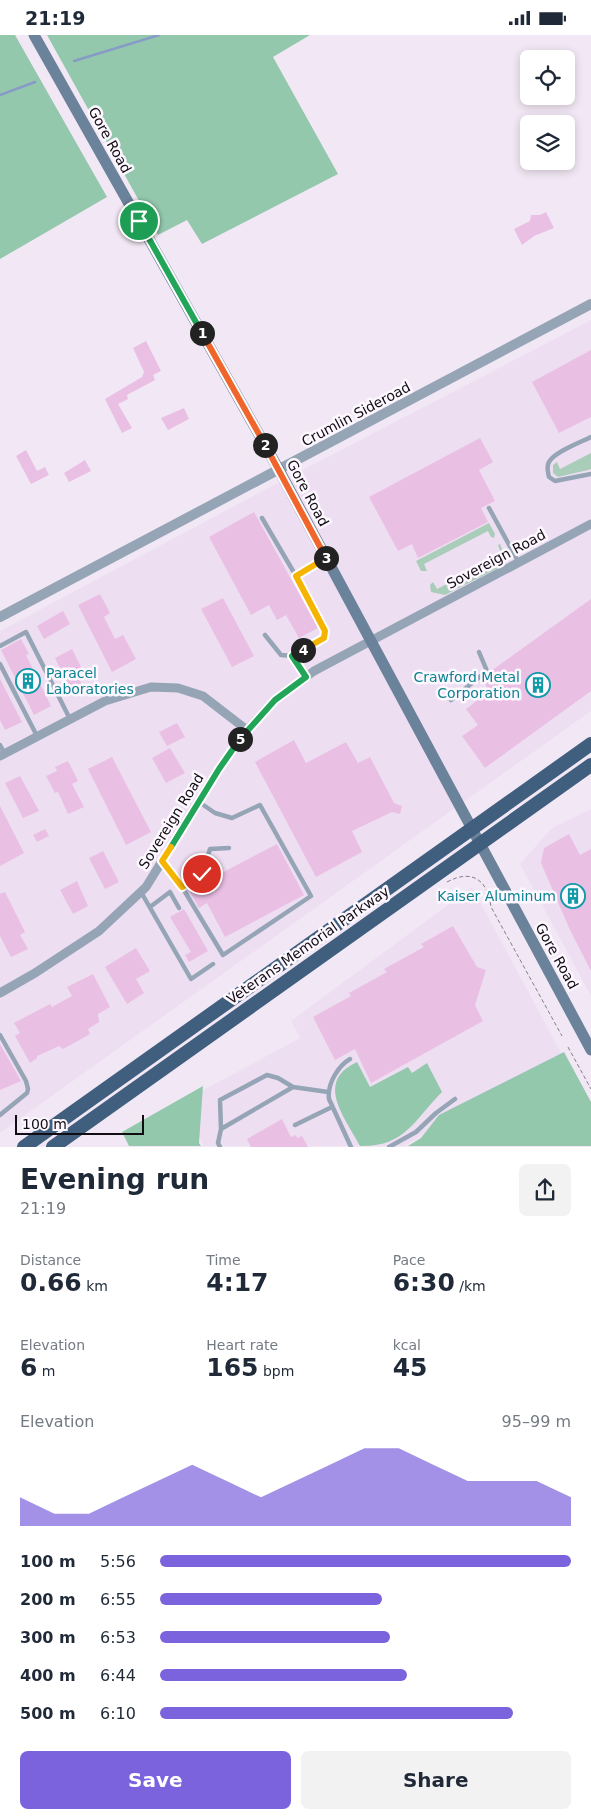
<!DOCTYPE html>
<meta charset="utf-8">
<style>
body{margin:0;font-family:"DejaVu Sans",sans-serif;background:#f2f2f3;color:#1f2937;height:100vh;display:flex;flex-direction:column;font-size:19px;white-space:nowrap}
*{box-sizing:border-box;margin:0}
p{font-size:16px;color:#747a83}
.icon{flex:none;width:28px;height:28px;fill:none;stroke:currentColor;stroke-width:2;stroke-linecap:round;stroke-linejoin:round}
.map{position:relative;height:1112px;overflow:hidden}
.details{display:flex;flex-direction:column;background:#fff;flex:1}
.details>*{flex:none}
.controls{position:absolute;left:520px;top:15px;display:grid;gap:10px}
.controls a{display:grid;place-items:center;width:55px;height:55px;border-radius:8px;background:#fff;box-shadow:0 2px 8px #0003;font-size:25px}
.scale{position:absolute;left:15px;bottom:12px;width:129px;box-sizing:border-box;padding-left:5px;border:2px solid #110d12;border-top:0;font-size:14px;line-height:18px;white-space:nowrap;color:#110d12;-webkit-text-stroke:4px #fdf7ff;paint-order:stroke}
.pin{position:absolute;display:grid;place-items:center;width:42px;height:42px;color:#fff;margin:-21px;border:2px solid #fff;border-radius:50%;box-shadow:0 1px 5px #0007}
.km{position:absolute;width:25px;height:25px;margin:-12px;border-radius:50%;background:#222;color:#fff;font-size:14px;line-height:25px;text-align:center}
.round{display:grid;place-items:center;flex:none;width:52px;height:52px;border-radius:8px;background:#f2f2f3}
.head{display:flex;align-items:center;justify-content:space-between;height:85px;padding:0 20px}
h1{font-size:28px;font-weight:700;line-height:38px}
.metrics{display:grid;grid-template-columns:repeat(3,1fr);gap:8px;height:85px;padding:5px 20px}
.metrics div{display:grid;align-content:center}
.metrics b{font-size:25px;font-weight:700}
.metrics small{font-size:14px;font-weight:400}
.metrics p{font-size:14px}
.chart{height:140px;padding:10px 20px}
.chart p{display:flex;justify-content:space-between}
.chart svg{width:100%;height:90px;margin-top:5px;fill:#7b63de;opacity:.7}
.cta{display:flex;gap:10px;margin-top:auto;padding:10px 20px}
.cta a{flex:1;height:58px;border-radius:8px;background:#7b63de;color:#fff;font-size:20px;font-weight:700;line-height:58px;text-align:center}
.cta a+a{background:#f2f2f3;color:#1f2937}
ul{padding:0 20px;list-style:none;font-size:16px}
li{display:grid;grid-template-columns:80px 60px 1fr;align-items:center;height:38px}
li i{height:12px;border-radius:6px;background:#7b63de}
.status{display:flex;justify-content:space-between;align-items:center;height:35px;padding:0 25px;background:#fff;direction:ltr}
.status svg{height:14px;fill:currentColor}
.map>svg:first-child{display:block}
.built{fill:#eedef2}
.green{fill:#aacdba}
.forest{fill:#93c8ad}
.lines{fill:none;stroke-linecap:round;stroke-linejoin:round}
.stream{stroke:#879bc6;stroke-width:2.5}
.building{fill:#eabfe4}
.path{stroke:#867e88;stroke-width:1;stroke-dasharray:4 2.5;stroke-linecap:butt}
.service{stroke:#95a5b6;stroke-width:4.5}
.minor{stroke:#95a5b6;stroke-width:9}
.tertiary{stroke:#95a5b6;stroke-width:10}
.secondary{stroke:#6b829b;stroke-width:11}
.trunk{stroke:#405e7e;stroke-width:14}
.split-1-casing{stroke:#fff;stroke-width:10}
.split-2-casing{stroke:#fff;stroke-width:10}
.split-3-casing{stroke:#fff;stroke-width:10}
.split-4-casing{stroke:#fff;stroke-width:10}
.split-5-casing{stroke:#fff;stroke-width:10}
.split-6-casing{stroke:#fff;stroke-width:10}
.split-7-casing{stroke:#fff;stroke-width:10}
.split-1{stroke:#22a559;stroke-width:6}
.split-2{stroke:#f0652b;stroke-width:6}
.split-3{stroke:#f0652b;stroke-width:6}
.split-4{stroke:#f5b400;stroke-width:6}
.split-5{stroke:#22a559;stroke-width:6}
.split-6{stroke:#22a559;stroke-width:6}
.split-7{stroke:#f5b400;stroke-width:6}
.labels{text-anchor:middle;dominant-baseline:central;stroke-width:5;stroke-linejoin:round;paint-order:stroke}
.street-label{font-size:14px;fill:#110d12;stroke:#fdf7ff}
.culture-label{font-size:14px;fill:#0d838f;stroke:#fdf7ff;text-anchor:end}
</style>
<div class="status"><b>21:19</b><svg viewBox="0 0 49 12"><path d="M0 12V9h3v3zM5 12V6h3v6zM10 12V3h3v9zM15 12V0h3v12zM26 1h20v11H26zM47 4h2v5h-2z"/></svg></div>
<div class="map">
<svg width="591" height="1112" viewBox="0 0 591 1112">
<rect width="100%" height="100%" fill="#f2e8f5"/>
<path class="built" d="M 591,285 L 591,676 L 0,1098 L 0,596 L 270,452 Z
M 591,774 L 591,961 L 520,829 L 552,793 Z
M 472,852 L 565,1025 L 404,1111 L 204,1111 L 181,1067 L 300,1003 L 291,986 Z"/>
<path class="green" d="M 591,418 L 591,434 L 588,435 L 558,442 L 553,438 L 553,430 L 557,427 L 560,434 Z
M 489,488 L 495,499 L 494,503 L 491,502 L 488,496 L 424,529 L 427,536 L 421,536 L 416,526 Z
M 500,509 C 504,518 504,525 498,533 L 445,560 L 431,557 L 430,550 L 433,547 L 437,554 L 502,521 L 498,510 Z"/>
<path class="forest" d="M 0,0 L 15,0 L 107,162 L 0,224 Z
M 47,0 L 310,0 L 273,22 L 338,139 L 202,209 L 187,185 L 158,200 Z
M 564,1017 L 591,1067 L 591,1111 L 408,1111 L 421,1103 L 439,1080 Z
M 357,1027 L 370,1052 L 408,1032 L 412,1038 L 427,1028 L 442,1057 C 414,1085 405,1112 360,1111 C 345,1082 314,1047 357,1027 Z
M 203,1051 L 199,1108 L 201,1111 L 129,1111 L 122,1097 Z"/>
<g class="lines">
<path class="stream" d="M 74,26 L 159,0
M 0,60 L 35,47"/>
</g>
<path class="building" d="M 546,177 L 554,193 L 534,201 L 522,210 L 514,194 L 530,186 L 531,180 L 540,180 Z
M 146,306 L 161,336 L 153,340 L 155,345 L 127,360 L 128,364 L 118,369 L 132,393 L 122,398 L 105,364 L 142,342 L 144,337 L 133,313 Z
M 591,315 L 591,382 L 559,398 L 532,347 Z
M 184,373 L 189,384 L 168,395 L 161,383 Z
M 480,403 L 493,427 L 479,435 L 495,466 L 481,473 L 488,487 L 418,523 L 412,509 L 398,516 L 369,462 Z
M 26,415 L 37,436 L 45,432 L 49,440 L 31,449 L 16,421 Z
M 85,425 L 91,436 L 69,447 L 64,438 Z
M 254,477 L 318,593 L 299,603 L 286,580 L 277,585 L 269,570 L 251,580 L 209,502 Z
M 100,559 L 110,578 L 104,582 L 115,604 L 123,600 L 136,624 L 112,637 L 78,570 Z
M 223,563 L 254,621 L 232,632 L 201,574 Z
M 591,564 L 591,656 L 485,733 L 462,701 L 478,690 L 466,674 L 490,656 L 482,645 L 491,636 Z
M 63,576 L 70,589 L 44,604 L 37,591 Z
M 21,604 L 29,619 L 26,620 L 51,671 L 34,680 L 1,615 Z
M 72,614 L 85,640 L 79,643 L 82,649 L 71,655 L 55,623 Z
M 0,644 L 22,687 L 5,695 L 0,685 Z
M 177,688 L 185,702 L 167,711 L 159,697 Z
M 294,705 L 306,728 L 346,707 L 358,728 L 370,722 L 394,768 L 402,771 L 400,779 L 392,777 L 352,796 L 362,817 L 316,842 L 255,727 Z
M 170,713 L 185,738 L 166,748 L 152,723 Z
M 112,722 L 151,797 L 126,810 L 88,734 Z
M 68,726 L 78,746 L 72,749 L 84,772 L 68,779 L 58,757 L 55,758 L 46,741 L 57,736 L 55,732 Z
M 20,741 L 39,776 L 23,783 L 5,748 Z
M 0,771 L 24,818 L 0,831 Z
M 45,794 L 49,801 L 37,807 L 33,800 Z
M 569,799 L 580,820 L 591,814 L 591,936 L 570,895 L 541,828 L 544,813 Z
M 277,809 L 304,860 L 225,902 L 207,868 L 199,873 L 189,855 Z
M 103,816 L 119,847 L 105,854 L 89,823 Z
M 77,846 L 88,871 L 73,879 L 60,855 Z
M 5,857 L 25,897 L 20,900 L 28,914 L 11,922 L 0,901 L 0,859 Z
M 184,874 L 208,916 L 189,927 L 185,920 L 191,917 L 170,882 Z
M 453,891 L 477,932 L 486,935 L 475,970 L 483,986 L 371,1048 L 355,1014 L 335,1025 L 313,982 L 351,961 L 349,958 L 387,937 L 384,934 L 424,912 L 421,909 Z
M 136,913 L 150,936 L 136,944 L 144,958 L 127,969 L 105,932 Z
M 93,939 L 110,972 L 98,979 L 99,987 L 88,994 L 90,999 L 74,1008 L 63,1014 L 59,1011 L 37,1021 L 37,1023 L 30,1028 L 15,1001 L 20,998 L 14,988 L 50,969 L 52,972 L 72,961 L 67,952 Z
M 0,1009 L 21,1046 L 0,1055 Z
M 282,1084 L 291,1102 L 296,1100 L 297,1103 L 302,1101 L 308,1112 L 251,1112 L 247,1104 Z"/>
<g class="lines">
<path class="path" d="M 447,847 C 473,833 488,846 491,872 L 562,1001
M 568,1012 L 591,1054"/>
<path class="service" d="M 591,402 C 581,407 554,417 549,427 C 546,432 548,437 549,442 L 555,446 L 591,439
M 489,473 L 519,528
M 262,483 L 296,541 L 325,596 L 323,603 L 293,621
M 296,541 L 326,524
M 265,600 L 281,620 L 293,621 L 306,642
M 0,611 L 26,597 L 70,684
M 0,629 L 37,701
M 451,665 L 487,636 L 479,617
M 0,710 L 5,719
M 162,826 L 182,852 L 223,920 L 311,861 L 260,770 L 232,783 L 215,778 L 199,767
M 182,852 L 202,839 L 210,814 L 229,813
M 141,857 L 191,944 L 213,929
M 150,872 L 170,857 L 179,873
M 0,1000 L 26,1046 L 28,1054 L 27,1058 L 0,1080
M 350,1024 C 338,1031 327,1049 329,1064 L 351,1112
M 295,1090 L 332,1072
M 221,1094 L 293,1052
M 220,1112 L 218,1108 L 221,1094 L 220,1065 L 267,1040 L 278,1043 L 293,1052 L 328,1057
M 389,1112 L 416,1097 L 436,1078 L 455,1064"/>
<path class="minor" d="M 0,721 L 105,666 L 151,652 L 178,653 L 203,661 L 247,695
M 0,958 L 35,938 L 99,896 L 146,852 L 219,734 L 247,695 L 275,665 L 314,636 L 591,489"/>
<path class="tertiary" d="M 0,582 L 591,269"/>
<path class="secondary" d="M 34,0 L 279,435 L 591,1015"/>
<path class="trunk" d="M 24,1112 L 591,709
M 53,1112 L 591,730"/>
</g>
<g class="lines">
<defs>
<path id="split-1" d="M 139,186 L 202,298"/>
<path id="split-2" d="M 202,298 L 265,410"/>
<path id="split-3" d="M 265,410 L 326,523"/>
<path id="split-4" d="M 303,615 L 324,603 L 325,596 L 296,541 L 326,523"/>
<path id="split-5" d="M 240,704 L 275,665 L 306,642 L 292,621 L 303,615"/>
<path id="split-6" d="M 171,812 L 219,734 L 240,704"/>
<path id="split-7" d="M 171,812 L 162,826 L 182,852 L 202,839"/>
</defs>
<use href="#split-1" class="split-1-casing"/>
<use href="#split-2" class="split-2-casing"/>
<use href="#split-3" class="split-3-casing"/>
<use href="#split-4" class="split-4-casing"/>
<use href="#split-5" class="split-5-casing"/>
<use href="#split-6" class="split-6-casing"/>
<use href="#split-7" class="split-7-casing"/>
<use href="#split-1" class="split-1"/>
<use href="#split-2" class="split-2"/>
<use href="#split-3" class="split-3"/>
<use href="#split-4" class="split-4"/>
<use href="#split-5" class="split-5"/>
<use href="#split-6" class="split-6"/>
<use href="#split-7" class="split-7"/>
</g>
<defs>
<symbol id="building-ring" viewBox="-11 -11 22 22"><circle r="9.5" fill="#fdf7ff" stroke="#0f9aa8" stroke-width="1.5"/><path d="M-4-6H4V6H1V3H-1V6H-4ZM-2.5-4.3h1.7v1.8h-1.7ZM.8-4.3h1.7v1.8H.8ZM-2.5-1h1.7V.8h-1.7ZM.8-1h1.7V.8H.8Z" fill="#0f9aa8"/></symbol>
</defs>
<g fill-rule="evenodd">
<use href="#building-ring" x="14" y="632" width="28" height="28"/>
<use href="#building-ring" x="524" y="636" width="28" height="28"/>
<use href="#building-ring" x="559" y="847" width="28" height="28"/>
</g>
<g class="labels">
<g class="street-label">
<text transform="translate(110 105) rotate(61)">Gore Road</text>
<text transform="translate(356 379) rotate(-28)">Crumlin Sideroad</text>
<text transform="translate(308 458) rotate(62)">Gore Road</text>
<text transform="translate(496 524) rotate(-28)">Sovereign Road</text>
<text transform="translate(171 786) rotate(-58)">Sovereign Road</text>
<text transform="translate(308 910) rotate(-35)">Veterans Memorial Parkway</text>
<text transform="translate(557 921) rotate(61)">Gore Road</text>
</g>
<g class="culture-label">
<text x="46" y="638" text-anchor="start">Paracel<tspan x="46" dy="16">Laboratories</tspan></text>
<text x="520" y="642">Crawford Metal<tspan x="520" dy="16">Corporation</tspan></text>
<text x="556" y="861">Kaiser Aluminum</text>
</g>
</g>
</svg>
<div class="controls">
<a><svg class="icon" aria-label="locate" viewBox="0 0 24 24"><circle cx="12" cy="12" r="6"/><path d="M12 2v4M12 18v4M2 12h4M18 12h4"/></svg></a>
<a><svg class="icon" aria-label="layers" viewBox="0 0 24 24"><path d="M12 4l9 5-9 5-9-5zM3 14l9 5 9-5"/></svg></a>
</div>
<div class="scale">100 m</div>
<div class="pin" style="left:139px;top:186px;background:#1e9e55"><svg class="icon" aria-label="arrive" viewBox="0 0 24 24"><path d="M6 21V4h12l-3 4 3 4H6"/></svg></div>
<div class="pin" style="left:202px;top:839px;background:#d93025"><svg class="icon" aria-label="check" viewBox="0 0 24 24"><path d="M5 12l5 5 9-10"/></svg></div>
<b class="km" style="left:202px;top:298px">1</b>
<b class="km" style="left:265px;top:410px">2</b>
<b class="km" style="left:326px;top:523px">3</b>
<b class="km" style="left:303px;top:615px">4</b>
<b class="km" style="left:240px;top:704px">5</b>
</div>
<section class="details">
<div class="head"><div><h1>Evening run</h1><p>21:19</p></div><a class="round"><svg class="icon" aria-label="share" viewBox="0 0 24 24"><path d="M12 15V3M7 8l5-5 5 5M5 13v7h14v-7"/></svg></a></div>
<div class="metrics">
<div><p>Distance</p><b>0.66<small> km</small></b></div>
<div><p>Time</p><b>4:17</b></div>
<div><p>Pace</p><b>6:30<small> /km</small></b></div>
</div>
<div class="metrics">
<div><p>Elevation</p><b>6<small> m</small></b></div>
<div><p>Heart rate</p><b>165<small> bpm</small></b></div>
<div><p>kcal</p><b>45</b></div>
</div>
<div class="chart"><p><span>Elevation</span>95–99 m</p>
<svg viewBox="0 0 160 44" preserveAspectRatio="none"><path d="M0 44V30L10 38L20 38L30 30L40 22L50 14L60 22L70 30L80 22L90 14L100 6L110 6L120 14L130 22L140 22L150 22L160 30V44z"/></svg>
</div>
<ul>
<li><b>100 m</b>5:56<i style="width:100%"></i></li>
<li><b>200 m</b>6:55<i style="width:54%"></i></li>
<li><b>300 m</b>6:53<i style="width:56%"></i></li>
<li><b>400 m</b>6:44<i style="width:60%"></i></li>
<li><b>500 m</b>6:10<i style="width:86%"></i></li>
</ul>
<div class="cta"><a>Save</a><a>Share</a></div>
</section>
